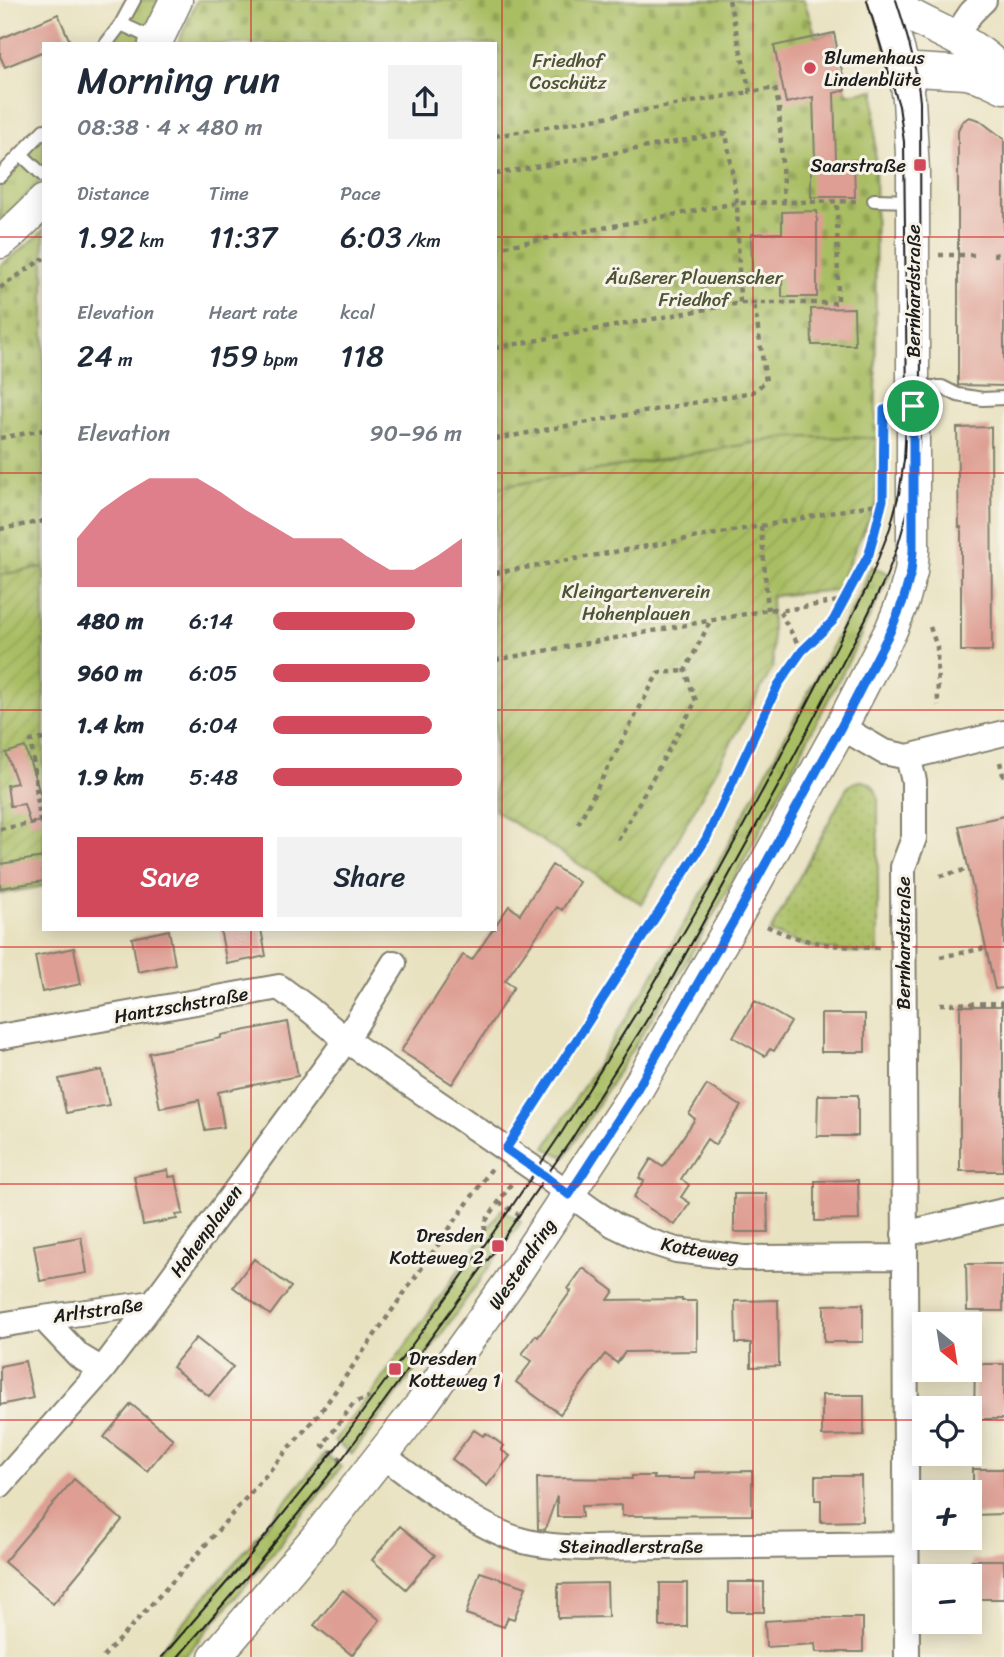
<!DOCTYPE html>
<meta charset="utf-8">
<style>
body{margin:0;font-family:Sriracha,sans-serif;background:#f2f2f3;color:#1f2937;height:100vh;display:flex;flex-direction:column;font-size:26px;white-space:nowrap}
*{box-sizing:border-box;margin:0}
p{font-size:23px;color:#747a83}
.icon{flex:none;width:38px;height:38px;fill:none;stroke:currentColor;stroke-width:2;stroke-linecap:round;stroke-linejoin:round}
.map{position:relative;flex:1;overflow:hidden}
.panel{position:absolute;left:42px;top:42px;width:455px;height:889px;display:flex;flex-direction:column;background:#fff;border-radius:0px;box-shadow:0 4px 18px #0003}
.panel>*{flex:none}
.needle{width:46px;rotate:150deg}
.buttons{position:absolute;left:912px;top:1312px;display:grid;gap:14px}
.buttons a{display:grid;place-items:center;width:70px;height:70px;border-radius:0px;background:#fff;box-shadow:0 4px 18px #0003;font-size:35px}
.pin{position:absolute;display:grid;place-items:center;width:60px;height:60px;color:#fff;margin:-30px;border:4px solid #fff;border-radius:50%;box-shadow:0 2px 7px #0007}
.round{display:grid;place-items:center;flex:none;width:74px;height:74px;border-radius:0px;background:#f2f2f3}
.headline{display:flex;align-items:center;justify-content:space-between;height:119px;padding:0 35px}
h1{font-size:38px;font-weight:600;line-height:52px}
.figures{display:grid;grid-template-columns:repeat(3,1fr);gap:10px;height:119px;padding:7px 35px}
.figures div{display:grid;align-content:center}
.figures b{font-size:30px;font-weight:600}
.figures small{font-size:19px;font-weight:400}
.figures p{font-size:19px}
.chart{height:196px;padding:14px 35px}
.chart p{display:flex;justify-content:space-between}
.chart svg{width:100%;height:126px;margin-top:7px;fill:#d1495b;opacity:.7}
.primary-button{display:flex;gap:14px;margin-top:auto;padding:14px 35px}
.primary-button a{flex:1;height:80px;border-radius:0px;background:#d1495b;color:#fff;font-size:28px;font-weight:600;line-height:80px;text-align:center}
.primary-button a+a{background:#f2f2f3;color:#1f2937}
ul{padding:0 35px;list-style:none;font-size:23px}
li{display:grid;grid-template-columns:112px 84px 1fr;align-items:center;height:52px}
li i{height:18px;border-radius:9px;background:#d1495b}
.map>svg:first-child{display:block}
.grass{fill:url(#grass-tufts);stroke:#626d40;stroke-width:2}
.cemetery{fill:url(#cemetery-stones);stroke:#626d40;stroke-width:2}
.park{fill:url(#park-dots);stroke:#626d40;stroke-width:2}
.garden{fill:url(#garden-furrows);stroke:#626d40;stroke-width:2}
.building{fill:#de9e93}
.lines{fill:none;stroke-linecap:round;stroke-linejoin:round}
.service-casing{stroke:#827f6e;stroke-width:16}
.minor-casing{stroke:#827f6e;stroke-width:28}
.tertiary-casing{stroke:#827f6e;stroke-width:35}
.path{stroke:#827f6e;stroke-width:4.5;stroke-dasharray:5 5;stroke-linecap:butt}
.service{stroke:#fff;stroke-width:12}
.minor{stroke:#fff;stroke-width:24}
.tertiary{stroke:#fff;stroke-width:32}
.tram{stroke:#1c1c1c;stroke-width:2}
.route-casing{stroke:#fff;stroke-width:14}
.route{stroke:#1a73e8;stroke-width:9}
.grid{fill:none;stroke:#d62828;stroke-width:2;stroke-opacity:0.55}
.poi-dot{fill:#d1495b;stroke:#f7f3e8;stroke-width:2.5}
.labels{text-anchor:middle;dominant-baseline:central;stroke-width:6;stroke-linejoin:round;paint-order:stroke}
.poi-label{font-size:19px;fill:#1c1c1c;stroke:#f7f3e8;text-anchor:start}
.park-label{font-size:19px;fill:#4d5535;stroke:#f7f3e8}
.street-label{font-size:19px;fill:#1c1c1c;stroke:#f7f3e8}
</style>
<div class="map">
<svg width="1004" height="1657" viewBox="0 0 1004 1657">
<defs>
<pattern id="grass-tufts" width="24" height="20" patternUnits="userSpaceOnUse" patternTransform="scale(1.75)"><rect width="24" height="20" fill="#a9be63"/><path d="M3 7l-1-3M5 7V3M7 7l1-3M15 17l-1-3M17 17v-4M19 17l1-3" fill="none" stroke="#91a355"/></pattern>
<pattern id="cemetery-stones" width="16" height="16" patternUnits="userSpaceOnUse" patternTransform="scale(1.75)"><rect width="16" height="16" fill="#a9be63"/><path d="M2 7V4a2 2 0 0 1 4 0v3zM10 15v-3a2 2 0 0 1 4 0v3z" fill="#91a355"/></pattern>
<pattern id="park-dots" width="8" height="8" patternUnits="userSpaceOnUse" patternTransform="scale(1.75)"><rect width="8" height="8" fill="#a9be63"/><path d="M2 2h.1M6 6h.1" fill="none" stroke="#91a355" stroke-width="1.8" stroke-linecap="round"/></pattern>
<pattern id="garden-furrows" width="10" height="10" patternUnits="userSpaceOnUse" patternTransform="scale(1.75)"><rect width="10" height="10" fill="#a9be63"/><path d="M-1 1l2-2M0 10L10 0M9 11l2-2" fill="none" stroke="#91a355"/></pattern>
</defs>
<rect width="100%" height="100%" fill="#f7f3e8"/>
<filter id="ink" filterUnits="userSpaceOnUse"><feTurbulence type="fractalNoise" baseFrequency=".0143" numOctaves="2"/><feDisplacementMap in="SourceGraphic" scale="14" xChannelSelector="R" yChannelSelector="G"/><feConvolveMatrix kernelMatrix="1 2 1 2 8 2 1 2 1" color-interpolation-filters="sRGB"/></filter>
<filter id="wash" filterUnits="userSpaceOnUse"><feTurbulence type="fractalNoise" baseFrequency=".00686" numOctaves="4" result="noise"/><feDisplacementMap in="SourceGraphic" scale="28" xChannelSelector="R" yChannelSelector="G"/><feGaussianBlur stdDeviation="1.57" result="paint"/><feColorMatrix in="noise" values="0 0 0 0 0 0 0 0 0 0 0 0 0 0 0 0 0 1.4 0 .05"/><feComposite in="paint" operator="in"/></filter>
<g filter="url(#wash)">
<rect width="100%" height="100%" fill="#e9e2c1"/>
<path class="grass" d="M 138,0 L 159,0 L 138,44 L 106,44 Z
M 44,130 L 44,177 L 14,208 L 0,219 L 0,176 Z
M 871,566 L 890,574 L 849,660 L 738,872 L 677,978 L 565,1157 L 545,1148 L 658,967 L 706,886 L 807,695 L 863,586 Z
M 502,1209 L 521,1222 L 423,1360 L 352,1454 L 334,1441 L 369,1397 Z
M 325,1454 L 341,1467 L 259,1570 L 184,1657 L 154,1657 L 242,1554 Z"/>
<path class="cemetery" d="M 197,0 L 804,0 L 816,36 L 834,33 L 847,94 L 875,90 L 876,438 L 788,437 L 495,488 L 495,44 L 178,44 Z
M 44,229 L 44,567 L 0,575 L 0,266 L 38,236 Z"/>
<path class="park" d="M 860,781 C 871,781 875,787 878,797 L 878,954 L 838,951 L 805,946 L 770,932 L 847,788 L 853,783 Z"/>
<path class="garden" d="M 788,437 L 876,438 L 876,504 L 836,590 L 771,596 L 773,667 L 642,904 L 495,811 L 495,488 Z
M 44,567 L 44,886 L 0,894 L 0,575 Z"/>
<g id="blocks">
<path class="building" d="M 58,14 L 71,44 L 44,44 L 44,51 L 5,67 L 0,56 L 0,39 Z
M 834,33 L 846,90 L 834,93 L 836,160 L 854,160 L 855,197 L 811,197 L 811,160 L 815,160 L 813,97 L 786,103 L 774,46 Z
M 969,117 L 979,120 L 1004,139 L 1004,386 L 958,385 L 958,130 L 962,122 Z
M 817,211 L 817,297 L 782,297 L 782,277 L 752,277 L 751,234 L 782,233 L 782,212 Z
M 854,308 L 855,345 L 812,345 L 811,309 Z
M 991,427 L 992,651 L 961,651 L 961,527 L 959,527 L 957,428 Z
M 25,747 L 44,805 L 44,820 L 30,824 L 24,804 L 10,806 L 7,785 L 17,783 L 6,753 Z
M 1004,816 L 1004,988 L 995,989 L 959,826 Z
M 44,857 L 44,881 L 0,888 L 0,864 Z
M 552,865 L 579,882 L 562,910 L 557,907 L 505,981 L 514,987 L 452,1084 L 401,1051 L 463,955 L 472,960 L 493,929 L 495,929 L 495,926 L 509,906 L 520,914 Z
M 220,929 L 261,929 L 266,956 L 227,964 Z
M 169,930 L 175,964 L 138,972 L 132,938 Z
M 74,948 L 81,984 L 42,992 L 35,956 Z
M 755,1001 L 791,1022 L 774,1051 L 770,1049 L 765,1056 L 733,1037 Z
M 960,1006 L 1003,1006 L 1003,1171 L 960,1171 Z
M 821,1014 L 865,1014 L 865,1052 L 821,1052 Z
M 288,1022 L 298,1076 L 218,1092 L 224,1127 L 205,1130 L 199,1100 L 160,1108 L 149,1053 L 221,1038 L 221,1035 Z
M 102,1070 L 109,1105 L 66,1113 L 59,1079 Z
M 707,1085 L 741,1106 L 715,1145 L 707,1139 L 681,1179 L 689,1185 L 681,1197 L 690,1203 L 675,1225 L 633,1198 L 644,1181 L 639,1178 L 651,1159 L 663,1167 L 695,1119 L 689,1114 Z
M 818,1095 L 858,1095 L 858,1136 L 817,1136 Z
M 168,1170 L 169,1177 L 176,1176 L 183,1214 L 176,1215 L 177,1219 L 143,1225 L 134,1176 Z
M 858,1180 L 859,1220 L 815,1221 L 815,1181 Z
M 734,1194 L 767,1194 L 768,1232 L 734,1232 Z
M 81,1237 L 87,1273 L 40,1281 L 34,1245 Z
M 254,1259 L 291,1287 L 270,1315 L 233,1287 Z
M 966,1264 L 1003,1264 L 1003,1311 L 967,1311 Z
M 583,1268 L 614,1291 L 608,1300 L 682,1299 L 682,1301 L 697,1301 L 697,1351 L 625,1352 L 617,1363 L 605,1354 L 560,1414 L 516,1382 L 532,1361 L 522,1354 L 536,1335 L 538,1337 L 571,1291 L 568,1289 Z
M 778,1300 L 779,1366 L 751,1367 L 751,1343 L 736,1343 L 735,1301 Z
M 863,1304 L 863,1342 L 824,1342 L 824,1305 Z
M 196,1338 L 233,1367 L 209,1396 L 172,1367 Z
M 25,1361 L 33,1398 L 0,1405 L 0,1366 Z
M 975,1364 L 1004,1364 L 1004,1419 L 974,1419 Z
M 822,1395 L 864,1395 L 864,1435 L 822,1436 Z
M 131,1404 L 173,1439 L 147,1471 L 104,1437 Z
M 474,1430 L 483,1436 L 486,1433 L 504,1446 L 501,1450 L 510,1456 L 487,1486 L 452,1459 Z
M 973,1469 L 1004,1469 L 1004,1514 L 973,1515 Z
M 752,1471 L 752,1515 L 622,1516 L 622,1505 L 581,1506 L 582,1517 L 557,1517 L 557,1496 L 545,1530 L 538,1529 L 537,1478 L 632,1479 L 632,1476 L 654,1476 L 654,1479 L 695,1479 L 695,1472 Z
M 815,1476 L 861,1476 L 862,1521 L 821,1522 L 821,1500 L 815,1500 Z
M 74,1479 L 122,1520 L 53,1604 L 4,1562 Z
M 400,1526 L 435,1555 L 406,1589 L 372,1560 Z
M 972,1560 L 1004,1560 L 1004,1599 L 972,1599 L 972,1592 L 970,1592 L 970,1566 L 972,1566 Z
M 480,1572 L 526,1587 L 514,1619 L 508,1617 L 504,1627 L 466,1614 Z
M 728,1582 L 764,1582 L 764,1612 L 728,1612 Z
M 607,1583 L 608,1617 L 558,1618 L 558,1584 Z
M 660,1583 L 687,1583 L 687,1627 L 660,1627 Z
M 343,1590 L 380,1620 L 352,1655 L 314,1625 Z
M 815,1618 L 863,1618 L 863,1652 L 816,1652 L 815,1644 L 766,1647 L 765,1621 Z"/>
</g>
</g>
<g filter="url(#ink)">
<use href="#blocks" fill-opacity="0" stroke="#827f6e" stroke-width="2"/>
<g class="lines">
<defs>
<path id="service" d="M 121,24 L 156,40
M 106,44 L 121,24 L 134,0
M 21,154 L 44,176
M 0,176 L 44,130
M 874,200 L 913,201
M 913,387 L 942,387 L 958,395 L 983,399 L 1004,398"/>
<path id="minor" d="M 954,38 L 971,13 L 984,0
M 841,727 L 884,752 L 908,757 L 1004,733
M 0,1037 L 279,987 L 310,1010 L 346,1040 L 546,1177 L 593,1211 L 614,1225 L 645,1240 L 676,1250 L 744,1258 L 905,1257
M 904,1234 L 1004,1211
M 43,1318 L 79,1356 L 102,1370
M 0,1325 L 43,1318 L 153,1303
M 382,1455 C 420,1483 475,1527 520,1540 C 541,1546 563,1547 584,1548 L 906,1544
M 0,1485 L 102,1370 L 153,1303 L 346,1040 L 394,963
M 907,1657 L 903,867 L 914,838 L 914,781 L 908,757"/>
<path id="tertiary" d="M 886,0 C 923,28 975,38 1004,75
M 155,44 L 176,0
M 905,73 L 916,70 L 967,73 L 987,79 L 1004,87
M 0,242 L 11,233 L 44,201
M 215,1657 L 318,1536 L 422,1404 L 509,1283 L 632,1098 L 740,910 L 841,727 L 891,630 L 903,601 L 911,572 L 913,551 L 913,172 L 909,99 L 905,73 L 884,0"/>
</defs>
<use href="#service" class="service-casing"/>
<use href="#minor" class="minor-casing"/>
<use href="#tertiary" class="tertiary-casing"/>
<path class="path" d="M 729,0 L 750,92 L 775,88 L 779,107 L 784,203
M 495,136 L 750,92
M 495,174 L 726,133 L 737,203 L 740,303
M 495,248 L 737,203 L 856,201
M 939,255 L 976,255
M 993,255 L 1004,254
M 0,288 L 44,258
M 495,348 L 740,303 L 838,303 L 837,202
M 0,438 L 44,430
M 495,439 L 753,392 L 766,381 L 754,303
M 761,526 L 768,610
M 0,529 L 44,521
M 495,573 L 761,526 L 876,504 L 883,500
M 930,627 L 937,647 L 938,706
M 802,651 L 779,611 L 845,600
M 495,660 L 773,609 L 779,611
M 1000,762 L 1004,779
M 578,824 L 658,673 L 685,671
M 0,829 L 40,822 L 31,741 L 44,739
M 618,840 L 696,701 L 685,671 L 710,622
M 940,876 L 969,869
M 767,926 C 802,944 840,947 879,948
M 940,957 L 986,948
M 940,1004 L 1004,1003
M 518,1129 L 706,840 L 778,685 L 802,651 L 833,621 L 869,554 L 883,502
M 499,1202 L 522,1217
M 485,1231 L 485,1222 L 513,1181
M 342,1460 L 323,1445 L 354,1403 L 369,1397
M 103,1657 L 195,1557 L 322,1410 L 492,1168"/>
<use href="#service" class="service"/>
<use href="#minor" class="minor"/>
<use href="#tertiary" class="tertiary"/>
<path class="tram" d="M 162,1657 L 247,1559 L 333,1452 L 442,1304 L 510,1209 L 562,1132 L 646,997 L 709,889 L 772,773 L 868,585 L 890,528 L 899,494 L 904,460 L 907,406 L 904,142 L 899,106 L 867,0
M 178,1657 L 256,1566 L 342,1459 L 498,1246 L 571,1140 L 640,1031 L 673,977 L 782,779 L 865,620 L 886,577 L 898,545 L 913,493 L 920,436 L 921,401 L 920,102 C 917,67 907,33 896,0"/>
</g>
</g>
<g class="lines" filter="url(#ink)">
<defs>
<path id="route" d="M 907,406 L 913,406 L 913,551 L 911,572 L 903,601 L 891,630 L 841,727 L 740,910 L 632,1098 L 569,1195 L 546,1177 L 506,1149 L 706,839 L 778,685 L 802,651 L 833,621 L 869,554 L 883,500 L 884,410 Z"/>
</defs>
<use href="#route" class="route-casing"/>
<use href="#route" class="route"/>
</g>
<path class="grid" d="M 251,0 L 251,44M 502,0 L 502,1657M 753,0 L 753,1657M 0,237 L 44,237M 495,237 L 1004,237M 0,473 L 44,473M 495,473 L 1004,473M 0,710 L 44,710M 495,710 L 1004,710M 251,929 L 251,1657M 0,947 L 1004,947M 0,1184 L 1004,1184M 0,1420 L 924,1420M 970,1420 L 1004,1420"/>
<g class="poi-dot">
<circle cx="810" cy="68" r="7"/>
<rect x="913" y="158" width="14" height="14" rx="3.5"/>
<rect x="491" y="1239" width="14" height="14" rx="3.5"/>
<rect x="388" y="1362" width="14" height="14" rx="3.5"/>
</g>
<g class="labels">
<g class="poi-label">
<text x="824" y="57">Blumenhaus<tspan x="824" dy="22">Lindenblüte</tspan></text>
<text x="906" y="165" text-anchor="end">Saarstraße</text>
<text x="484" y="1235" text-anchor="end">Dresden<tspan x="484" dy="22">Kotteweg 2</tspan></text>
<text x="409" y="1358">Dresden<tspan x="409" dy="22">Kotteweg 1</tspan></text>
</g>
<g class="park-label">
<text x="568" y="60">Friedhof<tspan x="568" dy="22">Coschütz</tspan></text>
<text x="694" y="277">Äußerer Plauenscher<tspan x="694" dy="22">Friedhof</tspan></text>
<text x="636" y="591">Kleingartenverein<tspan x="636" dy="22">Hohenplauen</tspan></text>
</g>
<g class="street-label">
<text transform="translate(913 291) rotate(-90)">Bernhardstraße</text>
<text transform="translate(903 943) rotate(-90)">Bernhardstraße</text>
<text transform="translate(181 1005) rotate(-10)">Hantzschstraße</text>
<text transform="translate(206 1231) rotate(-54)">Hohenplauen</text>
<text transform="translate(700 1250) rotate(10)">Kotteweg</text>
<text transform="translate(522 1264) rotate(-56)">Westendring</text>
<text transform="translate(98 1310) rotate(-8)">Arltstraße</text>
<text x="631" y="1546">Steinadlerstraße</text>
</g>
</g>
</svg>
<div class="buttons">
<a><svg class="needle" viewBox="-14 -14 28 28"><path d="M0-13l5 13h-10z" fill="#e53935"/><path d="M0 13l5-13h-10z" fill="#747a83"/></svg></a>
<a><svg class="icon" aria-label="locate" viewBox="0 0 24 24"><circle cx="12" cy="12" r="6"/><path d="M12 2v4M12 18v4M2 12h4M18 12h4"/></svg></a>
<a>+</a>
<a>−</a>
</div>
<div class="pin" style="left:913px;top:406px;background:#1e9e55"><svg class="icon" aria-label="arrive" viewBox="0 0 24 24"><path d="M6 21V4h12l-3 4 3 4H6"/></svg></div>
<section class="panel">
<div class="headline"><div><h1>Morning run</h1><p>08:38 · 4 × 480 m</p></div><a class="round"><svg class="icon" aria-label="share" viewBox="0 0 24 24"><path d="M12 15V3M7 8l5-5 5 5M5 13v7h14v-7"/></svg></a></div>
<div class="figures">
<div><p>Distance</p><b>1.92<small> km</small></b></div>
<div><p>Time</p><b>11:37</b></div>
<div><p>Pace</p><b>6:03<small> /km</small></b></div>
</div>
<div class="figures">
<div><p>Elevation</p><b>24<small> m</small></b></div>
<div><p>Heart rate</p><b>159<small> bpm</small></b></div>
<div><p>kcal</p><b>118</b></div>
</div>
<div class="chart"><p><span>Elevation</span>90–96 m</p>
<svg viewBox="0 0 160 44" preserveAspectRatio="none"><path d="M0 44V27L10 17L20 11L30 6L40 6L50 6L60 11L70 17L80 22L90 27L100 27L110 27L120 33L130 38L140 38L150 33L160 27V44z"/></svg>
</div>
<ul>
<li><b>480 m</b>6:14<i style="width:75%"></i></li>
<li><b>960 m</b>6:05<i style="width:83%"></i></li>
<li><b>1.4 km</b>6:04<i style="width:84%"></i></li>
<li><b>1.9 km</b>5:48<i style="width:100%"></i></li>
</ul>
<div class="primary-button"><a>Save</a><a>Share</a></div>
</section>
</div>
